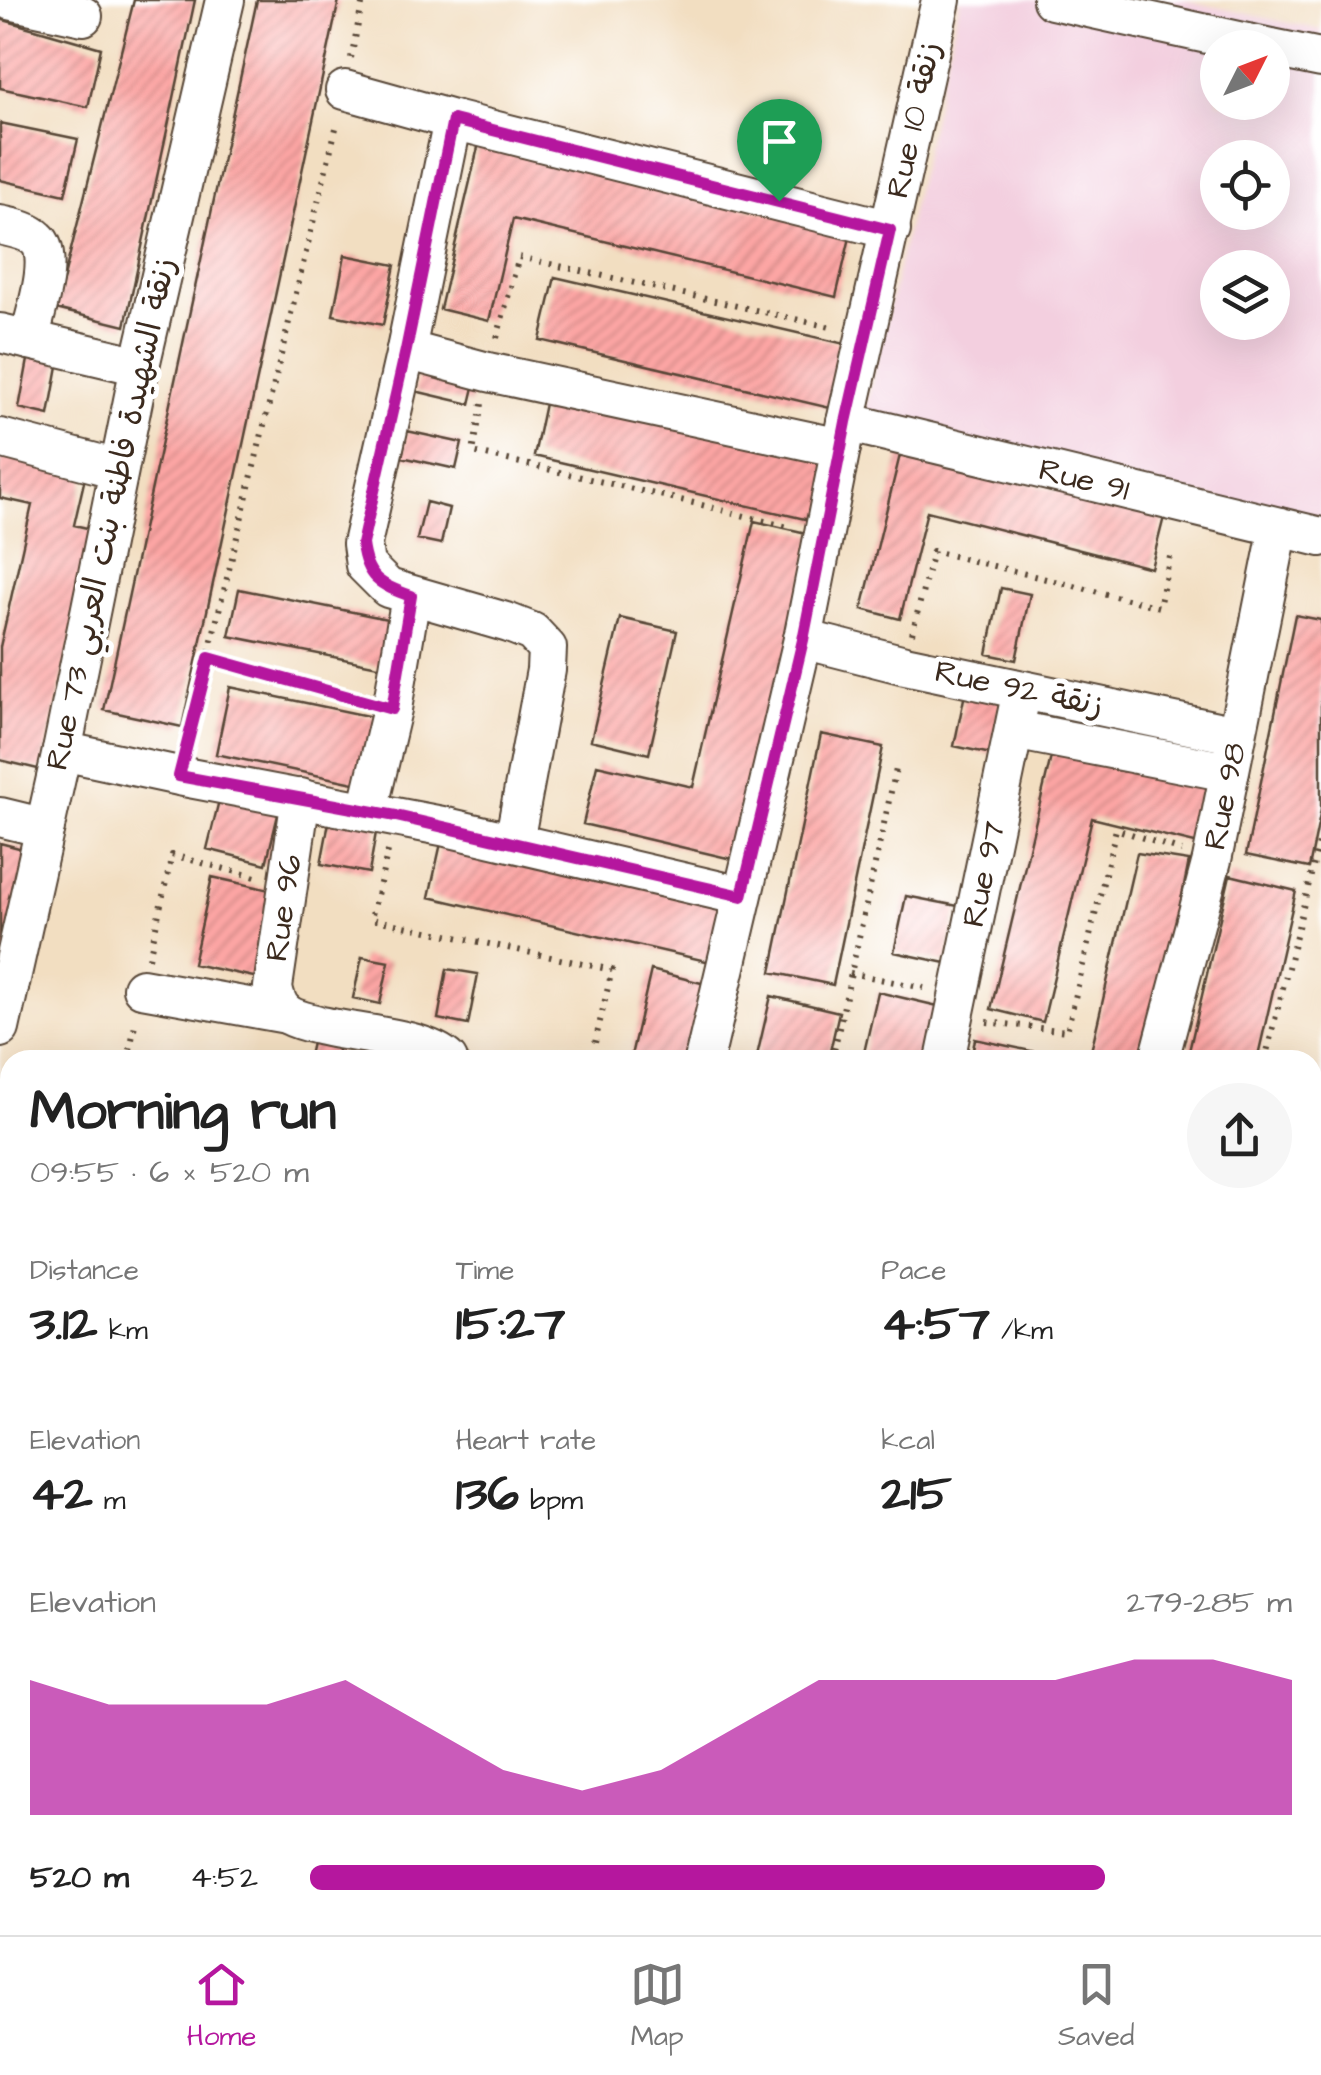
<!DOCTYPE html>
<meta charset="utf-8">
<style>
body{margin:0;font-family:"Architects Daughter","Playpen Sans Arabic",sans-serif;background:#f6f6f6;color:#222;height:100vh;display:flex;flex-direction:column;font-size:38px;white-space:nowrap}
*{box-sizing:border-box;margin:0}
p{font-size:32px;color:#767676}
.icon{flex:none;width:55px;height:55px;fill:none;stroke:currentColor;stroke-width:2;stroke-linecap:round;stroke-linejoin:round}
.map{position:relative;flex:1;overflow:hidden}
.details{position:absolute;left:0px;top:1050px;width:1322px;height:885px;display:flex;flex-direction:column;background:#fff;border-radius:30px 30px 0 0;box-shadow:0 10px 40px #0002}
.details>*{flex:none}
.needle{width:65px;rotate:48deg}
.controls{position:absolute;left:1200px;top:30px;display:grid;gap:20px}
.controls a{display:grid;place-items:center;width:90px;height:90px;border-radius:50%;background:#fff;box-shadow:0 10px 40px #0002;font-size:50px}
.pin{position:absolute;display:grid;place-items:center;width:85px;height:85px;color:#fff;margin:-102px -42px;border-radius:50% 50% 50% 0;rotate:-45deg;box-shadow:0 0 10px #0007}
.pin .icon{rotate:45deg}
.round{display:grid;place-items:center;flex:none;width:105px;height:105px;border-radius:52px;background:#f6f6f6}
.headline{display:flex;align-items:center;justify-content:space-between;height:170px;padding:0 30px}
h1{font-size:55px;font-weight:800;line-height:75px}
.stats{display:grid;grid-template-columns:repeat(3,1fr);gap:15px;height:170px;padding:10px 30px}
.stats div{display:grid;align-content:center}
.stats b{font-size:50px;font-weight:800}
.stats small{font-size:28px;font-weight:400}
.stats p{font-size:28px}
.chart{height:280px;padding:20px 30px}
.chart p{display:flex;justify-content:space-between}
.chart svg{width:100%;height:180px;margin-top:10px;fill:#b5179e;opacity:.7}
ul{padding:0 30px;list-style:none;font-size:32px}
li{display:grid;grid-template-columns:160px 120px 1fr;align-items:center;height:75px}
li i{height:25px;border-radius:12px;background:#b5179e}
.dock{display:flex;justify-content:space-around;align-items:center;height:140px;border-top:2px solid #e0e0e0;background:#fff;font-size:28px;color:#767676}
.dock a{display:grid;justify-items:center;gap:5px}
.dock .current{color:#b5179e}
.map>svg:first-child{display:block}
.built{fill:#f3cfdf;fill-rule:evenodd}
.building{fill:url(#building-hatch)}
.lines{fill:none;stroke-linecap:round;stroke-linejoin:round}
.minor-casing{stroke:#564536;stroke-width:42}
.tertiary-casing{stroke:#564536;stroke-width:52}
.path{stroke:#564536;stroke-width:6;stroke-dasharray:2.5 8;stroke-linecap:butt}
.minor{stroke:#fff;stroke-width:38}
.tertiary{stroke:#fff;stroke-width:48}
.route-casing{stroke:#fff;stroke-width:20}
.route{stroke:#b5179e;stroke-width:12}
.labels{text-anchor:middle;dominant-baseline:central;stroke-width:10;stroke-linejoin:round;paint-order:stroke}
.street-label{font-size:32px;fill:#3b2a1e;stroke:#fff}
</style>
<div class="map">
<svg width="1321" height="1935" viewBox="0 0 1321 1935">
<defs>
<pattern id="building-hatch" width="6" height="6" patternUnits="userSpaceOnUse" patternTransform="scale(2.5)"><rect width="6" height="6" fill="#fda6a4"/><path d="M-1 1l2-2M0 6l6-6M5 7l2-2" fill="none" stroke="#ce8785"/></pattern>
</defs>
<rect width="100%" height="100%" fill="#fff"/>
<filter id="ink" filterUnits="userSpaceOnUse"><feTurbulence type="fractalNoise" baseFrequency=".01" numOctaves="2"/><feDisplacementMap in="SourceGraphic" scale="20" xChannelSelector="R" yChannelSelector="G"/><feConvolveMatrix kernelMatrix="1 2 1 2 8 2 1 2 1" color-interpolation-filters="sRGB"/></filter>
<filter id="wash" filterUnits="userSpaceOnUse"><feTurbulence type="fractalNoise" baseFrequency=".0048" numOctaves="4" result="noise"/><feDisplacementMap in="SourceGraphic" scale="40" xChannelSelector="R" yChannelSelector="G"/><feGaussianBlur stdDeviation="2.25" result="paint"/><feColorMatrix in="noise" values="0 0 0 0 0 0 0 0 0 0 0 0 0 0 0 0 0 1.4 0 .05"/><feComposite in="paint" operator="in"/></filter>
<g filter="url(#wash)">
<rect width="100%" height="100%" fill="#f2dec1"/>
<path class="built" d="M 960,0 L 1184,0 L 1321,30 L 1321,522 L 863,420 ZM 1218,48 L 1272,48 L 1272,102 L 1218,102 ZM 1218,158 L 1272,158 L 1272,212 L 1218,212 ZM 1218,268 L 1272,268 L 1272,322 L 1218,322 Z
M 0,1695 L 10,1697 L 10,1925 L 451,1925 L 449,1935 L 0,1935 Z"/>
<g id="blocks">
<path class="building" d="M 134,0 L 195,0 L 125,326 L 56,309 Z
M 257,0 L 339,0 L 182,727 L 104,710 Z
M 0,19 L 101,48 L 88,107 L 0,88 Z
M 0,123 L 78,139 L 65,195 L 0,180 Z
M 479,143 L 851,233 L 836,297 L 513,219 L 489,321 L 440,309 Z
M 345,255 L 395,265 L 383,325 L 333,315 Z
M 555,277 L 845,344 L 830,408 L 540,340 Z
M 30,349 L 60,355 L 49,415 L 19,408 Z
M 421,366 L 476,379 L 470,404 L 415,391 Z
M 547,394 L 837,461 L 822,523 L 534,456 Z
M 407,431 L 462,443 L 456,469 L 402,457 Z
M 0,449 L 87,469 L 74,525 L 96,530 L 42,770 L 0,760 L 0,647 L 32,505 L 0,498 Z
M 901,451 L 1164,517 L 1151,568 L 927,511 L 900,619 L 862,609 Z
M 426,502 L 449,508 L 441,544 L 417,539 Z
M 754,521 L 815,535 L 740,861 L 583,824 L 597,765 L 693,787 Z
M 1001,588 L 1030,594 L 1016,660 L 987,654 Z
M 239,589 L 402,622 L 393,669 L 229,636 Z
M 1295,615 L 1321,620 L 1321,810 L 1309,868 L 1246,855 Z
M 620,618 L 677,631 L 649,754 L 591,740 Z
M 967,684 L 1004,693 L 991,754 L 954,746 Z
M 230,687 L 387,720 L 373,787 L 216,754 Z
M 821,734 L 883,747 L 833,985 L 771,972 Z
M 1055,740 L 1218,779 L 1203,845 L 1092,818 L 1043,1022 L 991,1009 Z
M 223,784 L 282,798 L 266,864 L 207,849 Z
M 331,812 L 378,821 L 369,873 L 321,864 Z
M 443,834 L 733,901 L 719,964 L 429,897 Z
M 0,843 L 34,852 L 0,994 Z
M 1137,853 L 1189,861 L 1149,1060 L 1089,1060 Z
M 1230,875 L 1296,891 L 1257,1060 L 1187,1060 Z
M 212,877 L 283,893 L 263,979 L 193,964 Z
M 906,896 L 958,906 L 946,963 L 894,952 Z
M 362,957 L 389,962 L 380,1004 L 353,998 Z
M 447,969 L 478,974 L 468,1025 L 438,1019 Z
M 651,970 L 709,985 L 691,1060 L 630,1060 Z
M 878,992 L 942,1007 L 930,1060 L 877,1060 L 863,1057 Z
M 771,996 L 839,1012 L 828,1060 L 756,1060 Z
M 315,1030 L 341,1036 L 336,1060 L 308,1060 Z
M 975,1039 L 1064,1058 L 1064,1060 L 971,1060 Z
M 1312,1149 L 1321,1151 L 1321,1206 L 1312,1204 Z
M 1312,1248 L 1321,1250 L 1321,1329 L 1314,1361 Z"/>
</g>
</g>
<g filter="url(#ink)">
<use href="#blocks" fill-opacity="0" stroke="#564536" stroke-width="2.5"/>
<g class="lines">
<defs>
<g id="minor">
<path d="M 9,0 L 83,16"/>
<path d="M 1052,0 L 1271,48"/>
<path d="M 1272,48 L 1321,58"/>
<path d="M 345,90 L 453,120 L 891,230"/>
<path d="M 453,120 L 406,350 L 362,544 L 365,565 L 388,588 L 509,623 L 532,632 L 547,648 L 546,670 L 514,842"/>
<path d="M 0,225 C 12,228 28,230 37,239 C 56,256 34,317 29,340"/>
<path d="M 0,333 L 140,366"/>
<path d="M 406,350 L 488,372 L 841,448"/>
<path id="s1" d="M 846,422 L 1321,537"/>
<path d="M 0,438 L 118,469"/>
<path d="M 803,639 L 905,665 L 1236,735"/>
<path d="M 1014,730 L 1228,772"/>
<path d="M 62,751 L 179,776 L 442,826 L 742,896"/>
<path d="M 301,798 L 273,987 C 275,997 278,1008 287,1014 C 295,1020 309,1022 318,1025 C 352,1034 425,1037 448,1060"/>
<path d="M 368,810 L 392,709 L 411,596"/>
<path d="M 0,817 L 45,828"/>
<path d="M 142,988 L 287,1014"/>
<path d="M 0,1028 L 62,751 L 140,366 L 225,0"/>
<path d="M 704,1060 L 803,639 L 846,422 L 941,0"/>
<path id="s2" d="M 945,1060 L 1022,690"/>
<path id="s3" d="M 1159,1060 L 1212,860 L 1279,527"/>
<path d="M 1312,1237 L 1321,1239"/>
<path d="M 0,1637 L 10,1594"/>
<path d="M 0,1692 L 10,1695"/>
<path d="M 1312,1734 L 1321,1735"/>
<path d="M 1289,1925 L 1321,1932"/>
<path d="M 515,1935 L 517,1925"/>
<path d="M 747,1935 L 750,1925"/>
<path d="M 827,1935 L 828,1925"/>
<path d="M 1025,1935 L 1028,1925"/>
</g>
<path id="tertiary" d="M 0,1198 L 10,1200
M 0,1257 L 10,1260
M 1312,1489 L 1321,1491
M 1312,1547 L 1321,1548"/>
</defs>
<use href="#minor" class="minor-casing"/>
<use href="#tertiary" class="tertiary-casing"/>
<path class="path" d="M 351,58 L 363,0
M 497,338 L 519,257 L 835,328
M 482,404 L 473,452 L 698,504 L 792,528
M 912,634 L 933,551 L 1159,607 L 1171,552
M 209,658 L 362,701
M 187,743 L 337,124
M 388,851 L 371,919 L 612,970 L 591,1060
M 149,958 L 172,855 L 256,877
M 850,973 L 924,988
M 987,1022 L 1067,1031 L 1116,829 L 1182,851
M 128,1060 L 136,1019
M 832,1060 L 896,769
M 1265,1060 L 1321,835
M 1312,1132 L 1321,1134"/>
<use href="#minor" class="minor"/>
<use href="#tertiary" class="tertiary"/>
</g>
</g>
<g class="lines" filter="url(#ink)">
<defs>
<path id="route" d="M 453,120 L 890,230 L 846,422 L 803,640 L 742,896 L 396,816 L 179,776 L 209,658 L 392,709 L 411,596 C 380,585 366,578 362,544 L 406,350 Z"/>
</defs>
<use href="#route" class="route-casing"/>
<use href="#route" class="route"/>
</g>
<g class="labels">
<g class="street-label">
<text transform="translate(914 120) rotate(-78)">Rue 10 زنقة</text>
<text stroke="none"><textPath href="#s1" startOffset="245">Rue 91</textPath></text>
<text transform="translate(111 514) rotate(-78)">Rue 73 زنقة الشهيدة فاطنة بنت العربي</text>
<text transform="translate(1019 689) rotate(12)">Rue 92 زنقة</text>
<text stroke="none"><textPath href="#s3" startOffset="272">Rue 98</textPath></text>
<text stroke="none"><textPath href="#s2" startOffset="190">Rue 97</textPath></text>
<text transform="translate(284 908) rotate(-82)">Rue 96</text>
</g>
</g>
</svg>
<div class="controls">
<a><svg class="needle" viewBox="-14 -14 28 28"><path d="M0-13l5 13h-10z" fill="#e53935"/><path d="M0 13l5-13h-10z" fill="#767676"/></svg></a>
<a><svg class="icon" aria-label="locate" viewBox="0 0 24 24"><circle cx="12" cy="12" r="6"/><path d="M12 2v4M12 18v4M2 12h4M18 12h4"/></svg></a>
<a><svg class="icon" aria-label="layers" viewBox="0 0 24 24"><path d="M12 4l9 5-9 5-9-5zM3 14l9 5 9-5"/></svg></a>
</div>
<div class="pin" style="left:779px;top:201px;background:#1e9e55"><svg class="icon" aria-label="arrive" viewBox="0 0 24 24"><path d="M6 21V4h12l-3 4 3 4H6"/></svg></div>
<section class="details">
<div class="headline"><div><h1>Morning run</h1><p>09:55 · 6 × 520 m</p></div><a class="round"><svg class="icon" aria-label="share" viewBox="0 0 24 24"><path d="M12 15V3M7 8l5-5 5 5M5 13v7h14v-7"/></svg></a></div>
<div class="stats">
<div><p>Distance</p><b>3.12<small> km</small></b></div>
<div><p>Time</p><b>15:27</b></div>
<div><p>Pace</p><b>4:57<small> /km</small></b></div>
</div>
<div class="stats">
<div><p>Elevation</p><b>42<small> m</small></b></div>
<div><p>Heart rate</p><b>136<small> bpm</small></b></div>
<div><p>kcal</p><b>215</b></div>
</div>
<div class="chart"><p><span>Elevation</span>279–285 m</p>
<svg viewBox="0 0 160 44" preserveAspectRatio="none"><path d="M0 44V11L10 17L20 17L30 17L40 11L50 22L60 33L70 38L80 33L90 22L100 11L110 11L120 11L130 11L140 6L150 6L160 11V44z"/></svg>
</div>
<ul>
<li><b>520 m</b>4:52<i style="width:81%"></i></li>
</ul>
</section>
</div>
<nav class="dock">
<a class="current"><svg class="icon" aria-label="home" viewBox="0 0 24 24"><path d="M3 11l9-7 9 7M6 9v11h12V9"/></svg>Home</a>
<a><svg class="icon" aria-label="map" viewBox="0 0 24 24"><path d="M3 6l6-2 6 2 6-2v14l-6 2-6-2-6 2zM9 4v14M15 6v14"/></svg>Map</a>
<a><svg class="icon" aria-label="saved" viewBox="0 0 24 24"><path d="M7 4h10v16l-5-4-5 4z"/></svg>Saved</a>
</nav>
